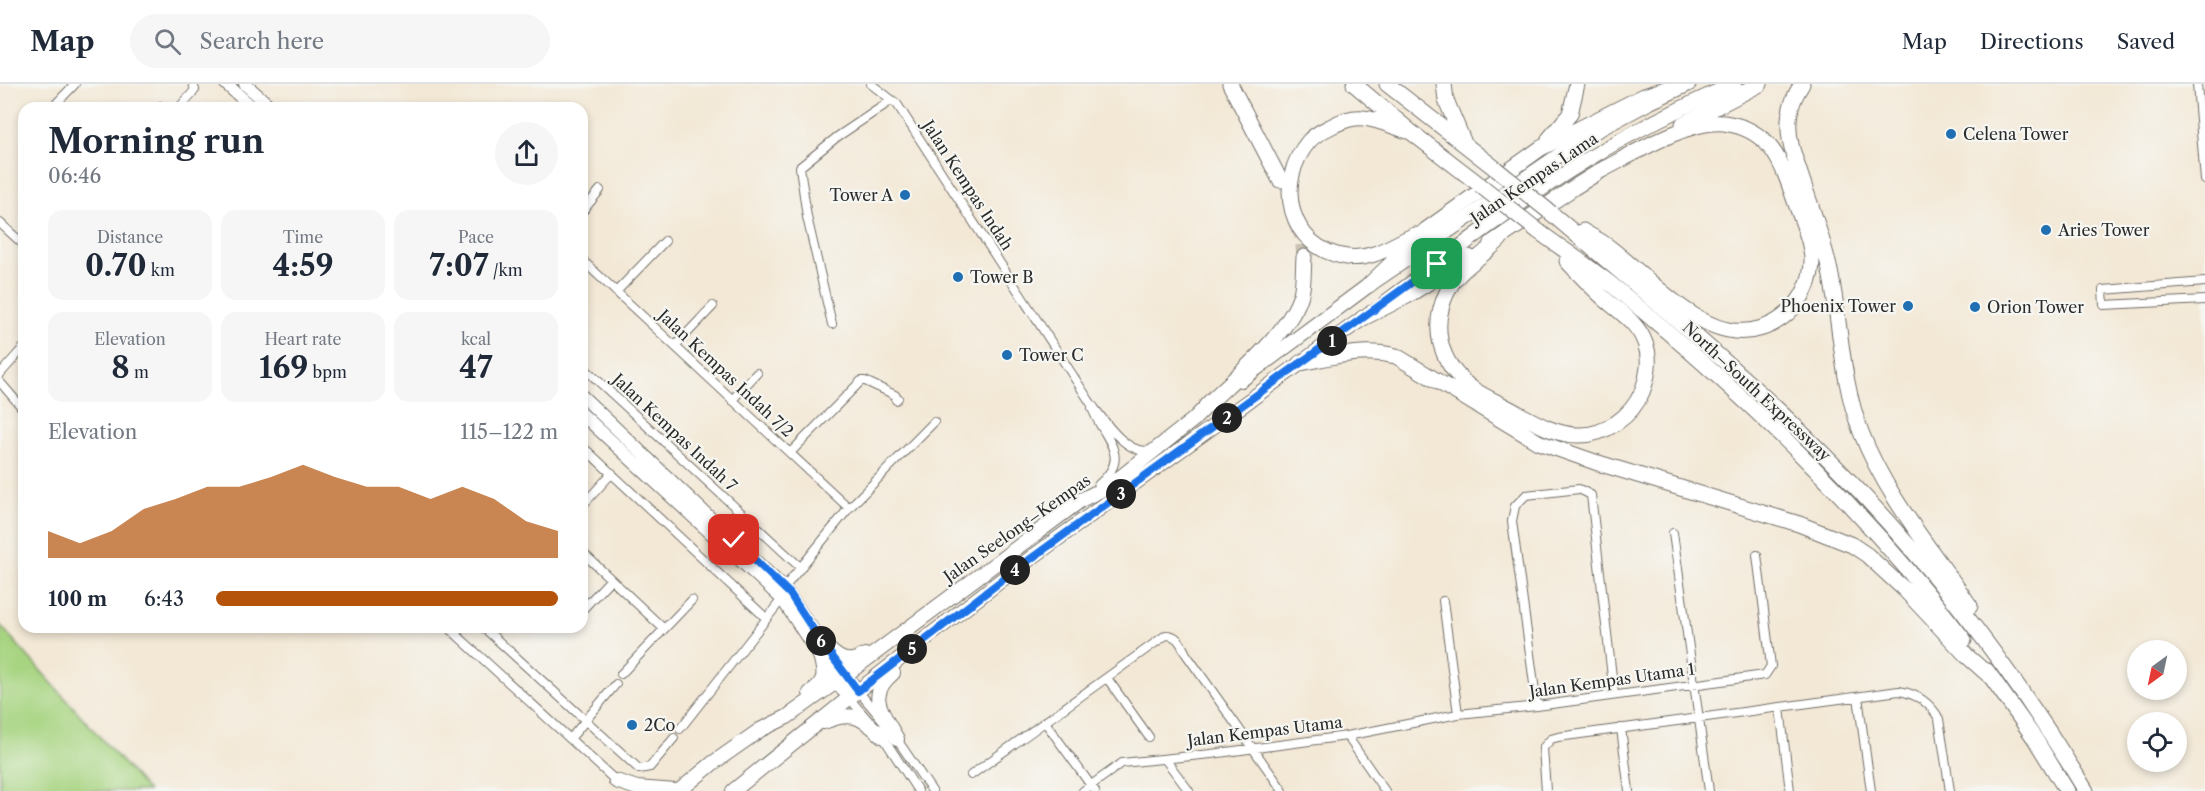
<!DOCTYPE html>
<meta charset="utf-8">
<style>
body{margin:0;font-family:"Libre Caslon Text",serif;background:#f6f6f7;color:#1f2937;height:100vh;display:flex;flex-direction:column;font-size:22px;white-space:nowrap}
*{box-sizing:border-box;margin:0}
p{font-size:20px;color:#747a83}
.icon{flex:none;width:33px;height:33px;fill:none;stroke:currentColor;stroke-width:2;stroke-linecap:round;stroke-linejoin:round}
.map{position:relative;flex:1;overflow:hidden}
.side{position:absolute;left:18px;top:18px;width:570px;height:531px;display:flex;flex-direction:column;background:#fff;border-radius:18px;box-shadow:0 3px 9px #0003}
.side>*{flex:none}
.needle{width:39px;rotate:213deg}
.fabs{position:absolute;left:2127px;top:556px;display:grid;gap:12px}
.fabs a{display:grid;place-items:center;width:60px;height:60px;border-radius:50%;background:#fff;box-shadow:0 3px 9px #0003;font-size:30px}
.pin{position:absolute;display:grid;place-items:center;width:51px;height:51px;color:#fff;margin:-26px;border-radius:12px;box-shadow:0 3px 9px #0006}
.km{position:absolute;width:30px;height:30px;margin:-15px;border-radius:50%;background:#222;color:#fff;font-size:16px;line-height:30px;text-align:center}
.round{display:grid;place-items:center;flex:none;width:63px;height:63px;border-radius:32px;background:#f6f6f7}
.head{display:flex;align-items:center;justify-content:space-between;height:102px;padding:0 30px}
h1{font-size:33px;font-weight:800;line-height:45px}
.stats{display:grid;grid-template-columns:repeat(3,1fr);gap:9px;height:102px;padding:6px 30px}
.stats div{display:grid;align-content:center;border-radius:15px;background:#f6f6f7;text-align:center}
.stats b{font-size:30px;font-weight:800}
.stats small{font-size:16px;font-weight:400}
.stats p{font-size:16px}
.chart{height:168px;padding:12px 30px}
.chart p{display:flex;justify-content:space-between}
.chart svg{width:100%;height:108px;margin-top:6px;fill:#b45309;opacity:.7}
ul{padding:0 30px;list-style:none;font-size:20px}
li{display:grid;grid-template-columns:96px 72px 1fr;align-items:center;height:45px}
li i{height:15px;border-radius:8px;background:#b45309}
header{display:flex;align-items:center;gap:36px;box-sizing:border-box;height:84px;padding:0 30px;background:#fff;border-bottom:2px solid #e0e1e3}
header strong{font-size:28px}
nav{display:flex;gap:33px;margin-inline-start:auto;font-size:21px}
.search{width:420px;height:54px;background:#f6f6f7;display:flex;align-items:center;gap:15px;box-sizing:border-box;padding:0 21px;border-radius:33px;color:#747a83;font-size:22px}
.map>svg:first-child{display:block}
.green{fill:#a7d481;stroke:#698056;stroke-width:1.5}
.lines{fill:none;stroke-linecap:round;stroke-linejoin:round}
.highway-tunnel{stroke:#cbc2b4;stroke-width:15;stroke-dasharray:15 8;stroke-linecap:butt}
.street-casing{stroke:#716d67;stroke-width:10}
.secondary-casing{stroke:#716d67;stroke-width:14}
.primary-casing{stroke:#716d67;stroke-width:16}
.highway-casing{stroke:#716d67;stroke-width:17}
.street{stroke:#fff;stroke-width:8}
.secondary{stroke:#fff;stroke-width:12}
.primary{stroke:#fff;stroke-width:14}
.highway{stroke:#fff;stroke-width:15}
.highway-bridge-casing{stroke:#716d67;stroke-width:17;stroke-linecap:butt}
.highway-bridge{stroke:#fff;stroke-width:15}
.route-casing{stroke:#fff;stroke-width:12}
.route{stroke:#1a73e8;stroke-width:8}
.poi-dot{fill:#1f6fb2;stroke:#f6f6f2;stroke-width:2}
.labels{text-anchor:middle;dominant-baseline:central;stroke-width:4.5;stroke-linejoin:round;paint-order:stroke}
.poi-label{font-size:16px;fill:#2b2b2b;stroke:#f6f6f2;text-anchor:start}
.street-label{font-size:16px;fill:#2b2b2b;stroke:#f6f6f2}
</style>
<header>
<strong>Map</strong>
<div class="search"><svg class="icon" aria-label="search" viewBox="0 0 24 24"><circle cx="10" cy="10" r="6"/><path d="M15 15l6 6"/></svg>Search here</div>
<nav><a>Map</a><a>Directions</a><a>Saved</a></nav>
</header>
<div class="map">
<svg width="2205" height="707" viewBox="0 0 2205 707">
<rect width="100%" height="100%" fill="#f6f6f2"/>
<filter id="ink" filterUnits="userSpaceOnUse"><feTurbulence type="fractalNoise" baseFrequency=".0167" numOctaves="2"/><feDisplacementMap in="SourceGraphic" scale="12" xChannelSelector="R" yChannelSelector="G"/><feConvolveMatrix kernelMatrix="1 2 1 2 8 2 1 2 1" color-interpolation-filters="sRGB"/></filter>
<filter id="wash" filterUnits="userSpaceOnUse"><feTurbulence type="fractalNoise" baseFrequency=".008" numOctaves="4" result="noise"/><feDisplacementMap in="SourceGraphic" scale="24" xChannelSelector="R" yChannelSelector="G"/><feGaussianBlur stdDeviation="1.35" result="paint"/><feColorMatrix in="noise" values="0 0 0 0 0 0 0 0 0 0 0 0 0 0 0 0 0 1.4 0 .05"/><feComposite in="paint" operator="in"/></filter>
<g filter="url(#wash)">
<rect width="100%" height="100%" fill="#f3e8d6"/>
<path class="green" d="M 0,541 L 148,707 L 0,707 Z"/>
</g>
<g filter="url(#ink)">
<g class="lines">
<path class="highway-tunnel" d="M 1296,139 L 1302,152 L 1304,173"/>
<defs>
<path id="street" d="M 871,0 L 897,20 L 1090,318 C 1103,335 1127,373 1151,366
M 2197,0 L 2205,96
M 52,24 L 75,0
M 158,24 L 160,22 L 164,24
M 179,24 L 195,6 L 193,0
M 582,128 L 600,106
M 0,139 L 24,161
M 582,176 L 849,424
M 2205,198 L 2103,206 L 2104,221 L 2205,216
M 616,208 L 665,157
M 832,240 L 807,133 L 800,83 L 837,53 L 892,16
M 675,262 L 713,222
M 582,282 L 801,484
M 0,290 L 24,263
M 0,298 L 24,326
M 732,316 L 757,289
M 1092,324 C 1104,356 1133,372 1098,401
M 582,362 L 766,534
M 790,369 L 861,297 L 865,297 L 895,311 L 898,314 L 896,316
M 582,422 L 612,389
M 1673,449 L 1709,707
M 582,468 L 664,545
M 784,504 L 849,424 L 934,338
M 1443,517 L 1458,630
M 582,526 L 611,495
M 448,543 L 616,697
M 483,543 L 639,685 L 650,683 L 674,654
M 621,590 L 692,516
M 1107,594 L 1149,653
M 858,607 L 881,634
M 1858,613 L 1871,707
M 849,614 L 868,636
M 1537,622 L 1512,437 L 1515,422 L 1526,411 L 1579,405 L 1591,411 L 1614,610
M 1780,624 L 1790,707
M 1045,638 L 1095,707
M 1621,644 L 1629,707
M 680,645 L 782,515
M 881,650 L 918,707
M 894,651 L 932,707
M 1347,652 L 1385,707
M 570,655 L 616,600
M 1165,675 L 1189,707
M 971,691 L 1166,551 C 1178,551 1181,560 1186,570 L 1283,707
M 1083,707 L 1122,679 L 1211,670 L 1347,652 L 1458,630 L 1537,622 L 1765,591 L 1771,582 L 1757,471
M 1546,707 L 1543,664 L 1551,655 L 1558,653 L 1899,607 C 1917,610 1930,618 1939,635 L 1950,707"/>
<path id="secondary" d="M 226,0 L 253,24
M 245,0 L 272,24
M 582,312 L 784,504 L 822,559 L 858,607
M 582,330 L 782,515 L 836,598 L 849,614"/>
<path id="primary" d="M 1386,218 C 1452,169 1518,118 1588,75 C 1634,47 1684,22 1734,0
M 1241,296 L 1369,201 L 1590,50 L 1648,19 L 1689,0
M 822,559 C 836,573 846,583 865,571
M 893,589 C 865,612 883,629 897,655
M 810,609 C 827,596 825,591 820,571
M 824,638 C 852,626 862,633 882,652
M 616,697 L 637,704 L 676,707
M 679,707 L 713,679 L 760,646 L 787,633 L 836,598 L 1081,416 L 1099,407 L 1122,392 L 1193,336 L 1213,316
M 733,707 L 849,614 L 1013,487 L 1370,229"/>
<path id="highway" d="M 1230,0 L 1280,96
M 1354,0 L 1411,48 L 1480,101
M 1387,0 L 1496,85
M 1444,0 L 1446,16 L 1464,59
M 1802,0 C 1788,21 1786,40 1792,65 C 1804,105 1821,145 1830,187 C 1841,241 1841,296 1861,348 C 1885,411 1932,466 1970,522
M 1683,40 L 1760,0
M 1411,48 C 1396,44 1378,35 1363,34 C 1351,33 1342,37 1332,42 C 1324,46 1315,50 1309,57 C 1274,98 1288,165 1347,173 C 1372,177 1393,160 1415,151
M 1549,55 L 1570,30 L 1577,0
M 1551,129 C 1635,201 1722,271 1801,348 C 1911,454 2007,576 2086,707
M 1538,147 C 1565,167 1593,185 1618,206 C 1745,311 1865,425 1964,556
M 1583,147 C 1592,153 1602,157 1610,164 C 1643,189 1687,238 1728,246 C 1772,255 1813,218 1812,174 C 1811,155 1801,135 1795,117 C 1782,79 1771,45 1724,39 C 1688,35 1630,72 1598,88
M 1500,155 C 1484,172 1458,185 1448,206 C 1430,242 1439,278 1470,303 C 1482,312 1497,318 1510,325 C 1531,336 1554,351 1578,351 C 1605,352 1632,332 1642,308 C 1648,293 1651,274 1645,259 C 1638,239 1621,229 1606,216 C 1592,204 1579,190 1567,177
M 1492,159 L 1573,104 L 1605,84
M 1369,201 L 1426,146 L 1541,64 L 1644,12 L 1680,0
M 1363,234 L 1407,212 L 1469,173
M 1300,279 C 1333,273 1362,264 1396,272 L 1538,358 L 1595,378 L 1799,440 L 1852,461 L 1867,471 L 1905,506 L 1967,572 L 1993,595
M 1206,322 C 1234,294 1291,248 1301,210 C 1304,199 1303,185 1304,173
M 1987,587 L 2035,655 L 2067,707"/>
</defs>
<use href="#street" class="street-casing"/>
<use href="#secondary" class="secondary-casing"/>
<use href="#primary" class="primary-casing"/>
<use href="#highway" class="highway-casing"/>
<use href="#street" class="street"/>
<use href="#secondary" class="secondary"/>
<use href="#primary" class="primary"/>
<use href="#highway" class="highway"/>
<defs>
<path id="highway-bridge" d="M 1496,85 L 1551,129
M 1480,101 L 1538,147"/>
</defs>
<use href="#highway-bridge" class="highway-bridge-casing"/>
<use href="#highway-bridge" class="highway-bridge"/>
</g>
</g>
<g class="lines" filter="url(#ink)">
<defs>
<path id="route" d="M 734,456 L 790,510 L 822,559 L 858,607 L 1014,487 L 1437,180"/>
</defs>
<use href="#route" class="route-casing"/>
<use href="#route" class="route"/>
</g>
<g class="poi-dot">
<circle cx="1951" cy="50" r="6"/>
<circle cx="905" cy="111" r="6"/>
<circle cx="2046" cy="146" r="6"/>
<circle cx="958" cy="193" r="6"/>
<circle cx="1908" cy="222" r="6"/>
<circle cx="1975" cy="223" r="6"/>
<circle cx="1007" cy="271" r="6"/>
<circle cx="632" cy="641" r="6"/>
</g>
<g class="labels">
<g class="poi-label">
<text x="1963" y="50">Celena Tower</text>
<text x="893" y="111" text-anchor="end">Tower A</text>
<text x="2058" y="146">Aries Tower</text>
<text x="970" y="193">Tower B</text>
<text x="1896" y="222" text-anchor="end">Phoenix Tower</text>
<text x="1987" y="223">Orion Tower</text>
<text x="1019" y="271">Tower C</text>
<text x="644" y="641">2Co</text>
</g>
<g class="street-label">
<text transform="translate(1534 94) rotate(-34)">Jalan Kempas Lama</text>
<text transform="translate(968 101) rotate(57)">Jalan Kempas Indah</text>
<text transform="translate(726 289) rotate(43)">Jalan Kempas Indah 7/2</text>
<text transform="translate(1757 307) rotate(43)">North–South Expressway</text>
<text transform="translate(675 348) rotate(43)">Jalan Kempas Indah 7</text>
<text transform="translate(1017 444) rotate(-35)">Jalan Seelong–Kempas</text>
<text transform="translate(1612 596) rotate(-8)">Jalan Kempas Utama 1</text>
<text transform="translate(1265 647) rotate(-7)">Jalan Kempas Utama</text>
</g>
</g>
</svg>
<div class="fabs">
<a><svg class="needle" viewBox="-14 -14 28 28"><path d="M0-13l5 13h-10z" fill="#e53935"/><path d="M0 13l5-13h-10z" fill="#747a83"/></svg></a>
<a><svg class="icon" aria-label="locate" viewBox="0 0 24 24"><circle cx="12" cy="12" r="6"/><path d="M12 2v4M12 18v4M2 12h4M18 12h4"/></svg></a>
</div>
<div class="pin" style="left:1437px;top:180px;background:#1e9e55"><svg class="icon" aria-label="arrive" viewBox="0 0 24 24"><path d="M6 21V4h12l-3 4 3 4H6"/></svg></div>
<div class="pin" style="left:734px;top:456px;background:#d93025"><svg class="icon" aria-label="check" viewBox="0 0 24 24"><path d="M5 12l5 5 9-10"/></svg></div>
<b class="km" style="left:1332px;top:257px">1</b>
<b class="km" style="left:1227px;top:334px">2</b>
<b class="km" style="left:1121px;top:410px">3</b>
<b class="km" style="left:1015px;top:486px">4</b>
<b class="km" style="left:912px;top:565px">5</b>
<b class="km" style="left:821px;top:557px">6</b>
<section class="side">
<div class="head"><div><h1>Morning run</h1><p>06:46</p></div><a class="round"><svg class="icon" aria-label="share" viewBox="0 0 24 24"><path d="M12 15V3M7 8l5-5 5 5M5 13v7h14v-7"/></svg></a></div>
<div class="stats">
<div><p>Distance</p><b>0.70<small> km</small></b></div>
<div><p>Time</p><b>4:59</b></div>
<div><p>Pace</p><b>7:07<small> /km</small></b></div>
</div>
<div class="stats">
<div><p>Elevation</p><b>8<small> m</small></b></div>
<div><p>Heart rate</p><b>169<small> bpm</small></b></div>
<div><p>kcal</p><b>47</b></div>
</div>
<div class="chart"><p><span>Elevation</span>115–122 m</p>
<svg viewBox="0 0 160 44" preserveAspectRatio="none"><path d="M0 44V33L10 38L20 33L30 24L40 20L50 15L60 15L70 11L80 6L90 11L100 15L110 15L120 20L130 15L140 20L150 29L160 33V44z"/></svg>
</div>
<ul>
<li><b>100 m</b>6:43<i style="width:100%"></i></li>
</ul>
</section>
</div>
